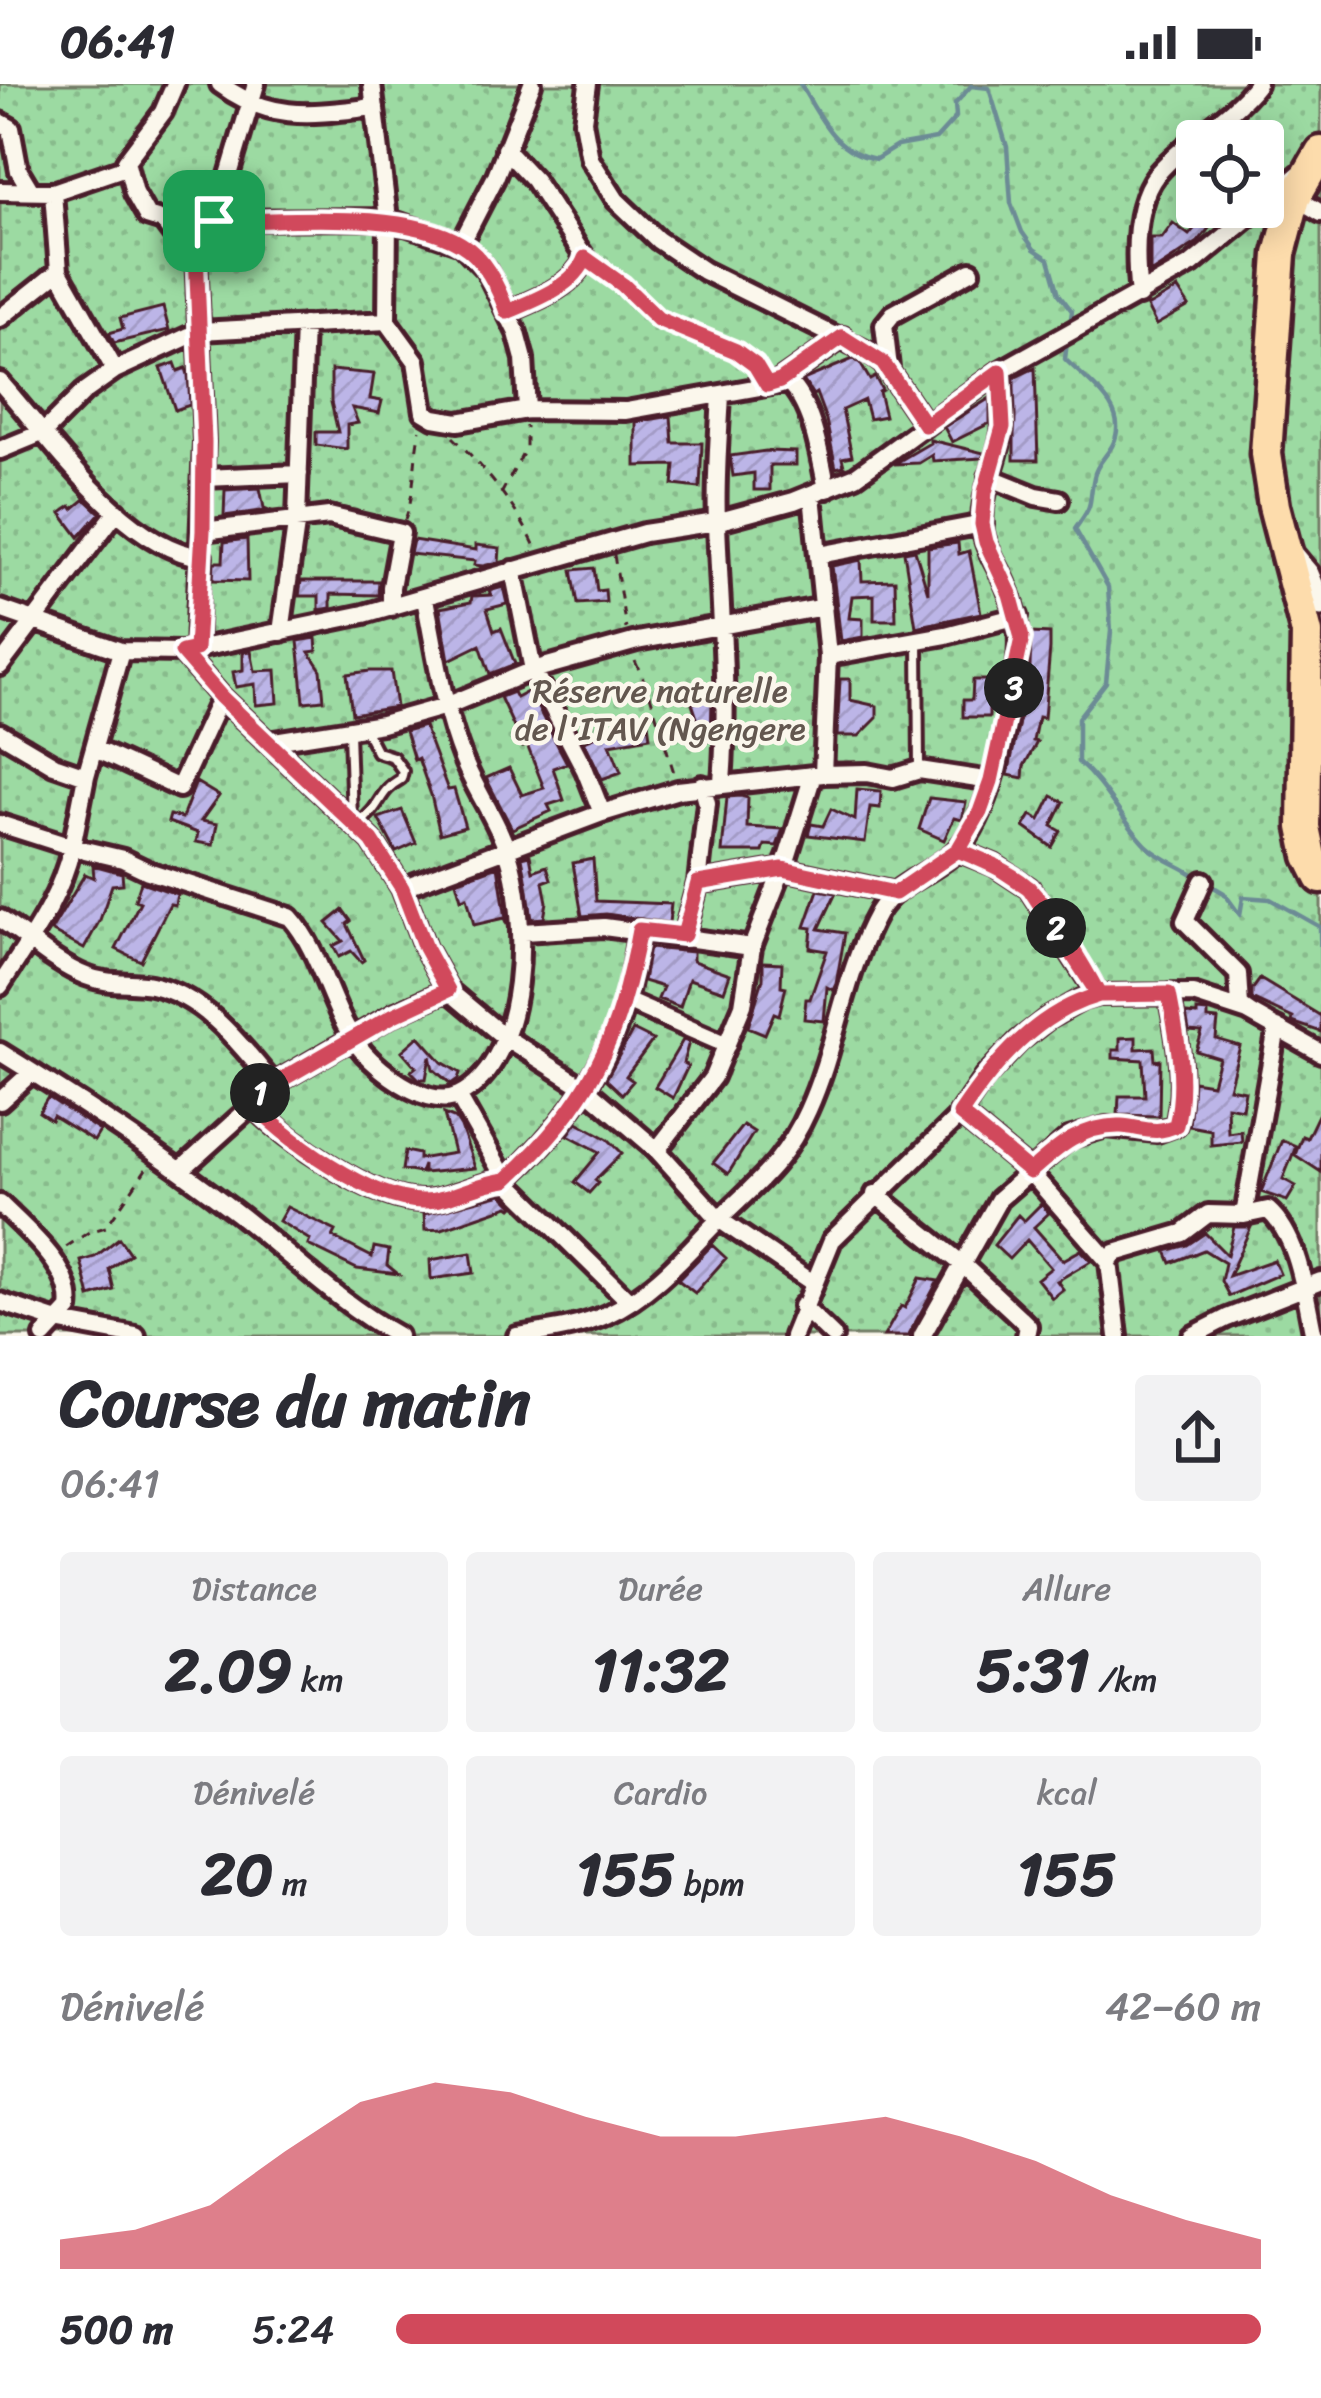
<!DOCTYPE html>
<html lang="fr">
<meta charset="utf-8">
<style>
body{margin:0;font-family:Sriracha,sans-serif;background:#f2f2f3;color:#2b2b33;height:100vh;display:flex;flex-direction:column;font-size:45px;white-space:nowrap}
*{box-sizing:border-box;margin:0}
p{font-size:39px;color:#7c7c81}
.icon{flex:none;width:66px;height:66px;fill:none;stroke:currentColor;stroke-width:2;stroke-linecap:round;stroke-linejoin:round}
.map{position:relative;height:1252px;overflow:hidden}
.sheet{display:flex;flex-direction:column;background:#fff;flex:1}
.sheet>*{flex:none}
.buttons{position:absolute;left:1176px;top:36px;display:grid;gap:24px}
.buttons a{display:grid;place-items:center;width:108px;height:108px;border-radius:12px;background:#fff;box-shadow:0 6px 30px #0003;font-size:60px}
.pin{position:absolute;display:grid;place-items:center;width:102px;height:102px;color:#fff;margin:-51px;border-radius:24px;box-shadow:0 6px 18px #0006}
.km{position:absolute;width:60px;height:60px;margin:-30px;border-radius:50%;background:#222;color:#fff;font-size:33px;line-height:60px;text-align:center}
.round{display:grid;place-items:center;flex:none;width:126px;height:126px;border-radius:12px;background:#f2f2f3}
.headline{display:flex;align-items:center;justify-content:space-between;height:204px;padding:0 60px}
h1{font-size:66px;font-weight:700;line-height:90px}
.figures{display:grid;grid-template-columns:repeat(3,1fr);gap:18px;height:204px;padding:12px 60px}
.figures div{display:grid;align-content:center;border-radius:12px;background:#f2f2f3;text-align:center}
.figures b{font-size:60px;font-weight:700}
.figures small{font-size:33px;font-weight:400}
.figures p{font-size:33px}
.chart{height:336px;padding:24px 60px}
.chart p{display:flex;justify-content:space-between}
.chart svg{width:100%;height:216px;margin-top:12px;fill:#d1495b;opacity:.7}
ul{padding:0 60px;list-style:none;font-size:39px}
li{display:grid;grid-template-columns:192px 144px 1fr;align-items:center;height:90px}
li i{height:30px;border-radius:15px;background:#d1495b}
.status{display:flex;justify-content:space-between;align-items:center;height:84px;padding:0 60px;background:#fff;direction:ltr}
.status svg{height:33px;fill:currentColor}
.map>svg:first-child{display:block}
.park{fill:url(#park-dots);stroke:#737c66;stroke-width:3;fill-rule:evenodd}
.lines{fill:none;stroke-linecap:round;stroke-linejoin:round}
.stream{stroke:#6c8b95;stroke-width:4.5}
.building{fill:url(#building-hatch);stroke:#4a1f2b;stroke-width:3}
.lane-casing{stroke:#4a1f2b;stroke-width:16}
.street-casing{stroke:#4a1f2b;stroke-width:26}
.secondary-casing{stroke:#4a1f2b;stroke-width:30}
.highway-casing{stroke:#4a1f2b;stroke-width:39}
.path{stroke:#4a1f2b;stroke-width:3;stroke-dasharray:9 9;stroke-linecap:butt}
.lane{stroke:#fbf7ec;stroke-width:8}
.street{stroke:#fbf7ec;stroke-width:16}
.secondary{stroke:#fbf7ec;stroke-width:21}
.highway{stroke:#fddcac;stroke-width:30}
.route-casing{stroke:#fff;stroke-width:24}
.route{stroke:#d1495b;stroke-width:15}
.labels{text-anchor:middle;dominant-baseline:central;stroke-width:9;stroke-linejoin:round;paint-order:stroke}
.park-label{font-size:33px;fill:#63574f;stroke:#fbf7ec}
</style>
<div class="status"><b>06:41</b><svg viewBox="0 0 49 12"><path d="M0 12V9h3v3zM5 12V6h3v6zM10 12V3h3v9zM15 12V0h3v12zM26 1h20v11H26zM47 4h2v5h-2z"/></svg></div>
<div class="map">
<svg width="1321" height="1252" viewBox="0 0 1321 1252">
<defs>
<pattern id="park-dots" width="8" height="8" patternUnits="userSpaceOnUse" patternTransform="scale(3)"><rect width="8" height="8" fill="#9cdaa2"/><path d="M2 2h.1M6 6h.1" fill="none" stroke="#88bb8c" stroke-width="1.8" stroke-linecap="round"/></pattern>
<pattern id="building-hatch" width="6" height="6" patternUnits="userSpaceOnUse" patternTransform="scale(3)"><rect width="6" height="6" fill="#bcb5e7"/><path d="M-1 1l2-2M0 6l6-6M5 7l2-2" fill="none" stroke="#a39bc6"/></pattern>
</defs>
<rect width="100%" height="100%" fill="#fbf7ec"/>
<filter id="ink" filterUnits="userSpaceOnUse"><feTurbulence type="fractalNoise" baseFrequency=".00833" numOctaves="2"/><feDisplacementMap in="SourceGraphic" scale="24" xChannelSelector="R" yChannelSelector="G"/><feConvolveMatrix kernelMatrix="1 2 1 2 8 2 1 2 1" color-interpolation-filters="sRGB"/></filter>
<g filter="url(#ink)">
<path class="park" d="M 0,0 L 1321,0 L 1321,1252 L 0,1252 ZM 1197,57 L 1263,57 L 1263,123 L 1197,123 Z"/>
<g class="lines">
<path class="stream" d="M 800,0 C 821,34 834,68 876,75 L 897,62 L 936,55 L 956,33 L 955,20 L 971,2
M 971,2 L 989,4 L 1007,63 L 1011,119 L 1022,148 L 1034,165 L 1049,175 L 1059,210 L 1072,227 L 1070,241
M 1067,258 L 1065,275 C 1086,297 1131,324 1113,360 C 1108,371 1096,380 1094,393 C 1087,424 1096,416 1075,445 L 1108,503 L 1111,547 L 1106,598 L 1078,634 L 1078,678 C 1107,703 1120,735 1147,762 C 1163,777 1181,781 1197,793
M 1207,799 L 1224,809 L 1240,831 L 1243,813 L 1270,815 L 1320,843 L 1321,898"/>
</g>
<path class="building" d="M 1212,123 L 1226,123 L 1198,158 L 1150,189 L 1150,154 L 1162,154 L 1173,139 L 1189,151 Z
M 1178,205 L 1189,222 L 1156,241 L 1147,223 Z
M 163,223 L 169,246 L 114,259 L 109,249 L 123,245 L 120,234 Z
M 853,275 L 860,279 L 870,296 L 875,293 L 882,306 L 879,308 L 885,332 L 869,335 L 864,316 L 842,326 L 852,372 L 842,374 L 844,382 L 836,384 L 826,336 L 816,309 L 813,311 L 803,296 Z
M 175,279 L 178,287 L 186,284 L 188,291 L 190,321 L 175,326 L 161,284 Z
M 1035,284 L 1038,376 L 1014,376 L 1014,294 Z
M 331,286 L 374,290 L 370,315 L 382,317 L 379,329 L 352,324 L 358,339 L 347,341 L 347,365 L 316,361 L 316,348 L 338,348 L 331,318 Z
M 990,314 L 990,339 L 952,358 L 944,343 Z
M 671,332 L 673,359 L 702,359 L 700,404 L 673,401 L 675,381 L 636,382 L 636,338 Z
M 930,356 L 984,369 L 982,374 L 933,377 L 932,371 L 919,379 L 894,380 L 930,359 Z
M 766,367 L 796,368 L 796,381 L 770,381 L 770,406 L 754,406 L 754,389 L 733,392 L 730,372 Z
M 260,404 L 264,424 L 269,426 L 224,432 L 225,406 Z
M 85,415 L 100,429 L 79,453 L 61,429 L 71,422 L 73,425 Z
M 247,455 L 248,497 L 213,496 L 214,478 L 223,478 L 224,458 Z
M 413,456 L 476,466 L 476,461 L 500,464 L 499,478 L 483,482 L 474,481 L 475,477 L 410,470 Z
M 958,459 L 959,470 L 969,467 L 981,529 L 916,543 L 904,468 L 915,466 L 928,509 L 928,463 Z
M 861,476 L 862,497 L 895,496 L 896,536 L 874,536 L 874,511 L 852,512 L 849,534 L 863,535 L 863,553 L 841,557 L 832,482 Z
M 594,484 L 597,507 L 605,506 L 606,518 L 578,520 L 572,486 Z
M 301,497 L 379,497 L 378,511 L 331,510 L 331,524 L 319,526 L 319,512 L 299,512 Z
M 503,503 L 507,520 L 487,525 L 494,547 L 501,544 L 515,580 L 490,590 L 480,561 L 449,576 L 440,524 L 471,518 L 472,512 L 491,511 L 489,507 Z
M 1031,549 L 1050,550 L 1050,565 L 1044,634 L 1038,633 L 1033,657 L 1037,658 L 1024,682 L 1023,694 L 1008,691 L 1030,583 Z
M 316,554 L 317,567 L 309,568 L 321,586 L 324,616 L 304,618 L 298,557 Z
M 251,567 L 255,587 L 276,586 L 278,619 L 256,621 L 255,600 L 236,603 L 233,588 L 243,586 L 243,568 Z
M 370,587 L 391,587 L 396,623 L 352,630 L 347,590 Z
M 840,595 L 850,595 L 850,616 L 877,622 L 877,634 L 859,652 L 837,652 Z
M 973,596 L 995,596 L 995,612 L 989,612 L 989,633 L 963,633 L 963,616 L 972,616 Z
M 529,607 L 567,679 L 553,684 L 564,716 L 548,721 L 551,727 L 512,745 L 486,694 L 509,684 L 522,711 L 544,704 L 527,661 L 523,663 L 500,613 L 513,608 L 516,614 Z
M 712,614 L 711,656 L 694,659 L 690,635 L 697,634 L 692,619 Z
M 647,632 L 650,653 L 610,660 L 621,688 L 602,695 L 584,657 L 622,642 L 621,636 Z
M 424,642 L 448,706 L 454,705 L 465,743 L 440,750 L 431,711 L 418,674 L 414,676 L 405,647 Z
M 196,698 L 219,712 L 201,737 L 217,740 L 213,761 L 196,758 L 198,749 L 168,738 L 170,731 L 182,734 Z
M 857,705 L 881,707 L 880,724 L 870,723 L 865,758 L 808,751 L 811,740 L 823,742 L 831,725 L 855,736 Z
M 741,712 L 748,714 L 747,743 L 783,745 L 777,762 L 765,761 L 763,768 L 722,768 L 727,713 Z
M 1052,712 L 1064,718 L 1052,742 L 1061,747 L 1052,763 L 1024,743 L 1031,731 L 1040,736 Z
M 929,714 L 966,718 L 962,736 L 954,734 L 944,756 L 919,745 Z
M 402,726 L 416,759 L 396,768 L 378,734 Z
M 530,771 L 533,787 L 547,782 L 551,795 L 543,798 L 547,818 L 544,834 L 532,835 L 522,773 Z
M 593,775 L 596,817 L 671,820 L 669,839 L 606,830 L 582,832 L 573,779 Z
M 93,781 L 122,789 L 123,800 L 112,801 L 100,836 L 84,865 L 51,847 L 85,790 L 94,794 Z
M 498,782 L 507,841 L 504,834 L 474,841 L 467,813 L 461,815 L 456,797 Z
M 141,798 L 177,810 L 175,821 L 170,820 L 141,877 L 116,865 L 140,818 L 135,816 Z
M 818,806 L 836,809 L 819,845 L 845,849 L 836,900 L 833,906 L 827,903 L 824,937 L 804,935 L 806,915 L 810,915 L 827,867 L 810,864 L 812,844 L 805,843 Z
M 343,826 L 351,837 L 347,840 L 364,876 L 361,878 L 351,867 L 339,873 L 333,862 L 343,857 L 327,839 Z
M 649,864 L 693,868 L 693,877 L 730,890 L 724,907 L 689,895 L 680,923 L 658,915 L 663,903 L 643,897 Z
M 763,878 L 782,879 L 781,902 L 786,903 L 779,931 L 774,929 L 765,950 L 748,943 L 763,895 Z
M 1260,895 L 1321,932 L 1321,948 L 1292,938 L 1293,934 L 1252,915 L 1252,906 Z
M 1197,927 L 1208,928 L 1208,935 L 1218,936 L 1216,955 L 1240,962 L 1229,1004 L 1245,1007 L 1242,1025 L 1227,1022 L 1228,1049 L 1241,1047 L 1242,1058 L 1211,1061 L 1211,1046 L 1189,1042 L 1193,997 L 1212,1000 L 1219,974 L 1196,967 L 1202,948 L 1189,947 L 1186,930 L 1197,931 Z
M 633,946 L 653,956 L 626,992 L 633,997 L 622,1010 L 606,995 Z
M 419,952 L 442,978 L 460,989 L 458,995 L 451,1000 L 433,985 L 430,972 L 426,995 L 419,995 L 411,987 L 416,983 L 402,967 Z
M 1136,953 L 1136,965 L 1154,964 L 1155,977 L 1160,976 L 1159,1032 L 1118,1031 L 1119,1012 L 1145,1012 L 1143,976 L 1113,974 L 1113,966 L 1120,966 L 1120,954 Z
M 683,956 L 689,958 L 683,979 L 688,982 L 673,1014 L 655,1003 Z
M 48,1013 L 100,1047 L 94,1057 L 53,1032 L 51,1036 L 39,1028 Z
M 1321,1025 L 1321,1088 L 1295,1071 L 1302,1052 L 1307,1054 Z
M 444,1030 L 456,1035 L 461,1043 L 475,1084 L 423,1089 L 423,1081 L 420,1089 L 402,1086 L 405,1067 L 419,1070 L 419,1075 L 454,1069 Z
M 577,1038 L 608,1055 L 622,1069 L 595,1096 L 598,1099 L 589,1109 L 575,1098 L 600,1068 L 568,1051 Z
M 743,1041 L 754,1048 L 728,1090 L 713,1079 Z
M 1282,1056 L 1296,1062 L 1283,1095 L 1296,1102 L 1287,1117 L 1261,1108 Z
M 502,1110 L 514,1122 L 512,1124 L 509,1122 L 442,1145 L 425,1146 L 424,1130 Z
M 1041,1120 L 1049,1129 L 1034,1143 L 1063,1176 L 1081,1166 L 1091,1177 L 1057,1197 L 1063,1205 L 1052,1214 L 1037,1195 L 1051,1184 L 1027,1156 L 1009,1175 L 994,1161 L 1018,1131 L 1024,1137 Z
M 287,1123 L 336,1147 L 333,1153 L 372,1173 L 374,1163 L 389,1166 L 387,1181 L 398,1190 L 357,1185 L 308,1161 L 310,1156 L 279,1137 Z
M 1234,1143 L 1251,1143 L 1229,1192 L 1274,1176 L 1280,1190 L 1229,1212 L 1221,1197 L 1225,1179 L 1204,1166 L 1171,1179 L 1166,1167 L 1187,1161 L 1205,1149 L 1227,1171 Z
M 119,1154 L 130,1170 L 109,1185 L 114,1206 L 90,1213 L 81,1177 L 95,1173 Z
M 712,1161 L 726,1174 L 695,1209 L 678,1196 Z
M 471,1169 L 474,1189 L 431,1195 L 430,1176 Z
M 920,1194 L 938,1197 L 908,1252 L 884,1252 L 901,1222 L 905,1224 Z"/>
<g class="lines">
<defs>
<path id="lane" d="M 918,556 L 919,685
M 349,648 L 352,735
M 358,740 C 383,722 377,708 401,695 L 403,687 L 393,673 L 377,668 L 365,645"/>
<path id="street" d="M 175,0 L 163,28 L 126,77 L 134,109 L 147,132 L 163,137 L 174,152 L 206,136 L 388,135 L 461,160 L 486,186 L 517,249 L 524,275 L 527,326
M 220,0 C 272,39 315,30 375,23
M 372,0 L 388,135 L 387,237
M 588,0 L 583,37 L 590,75 L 616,116 L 658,156 L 704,187 L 871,270 L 883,279 L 925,341
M 0,38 L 11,44 L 19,87 L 31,107
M 505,65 L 534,96 L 585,174 C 575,202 533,217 507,228
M 0,107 L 53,108 L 126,83
M 53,108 L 59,187 L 115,286
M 1295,113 L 1321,129
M 1263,121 L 1299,90
M 461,160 L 495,94 L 532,0
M 1139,212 C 1135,176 1133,120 1157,90 C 1186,56 1229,36 1257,0
M 0,234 L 59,187
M 889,284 L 884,241 L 893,230 L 971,187
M 780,297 L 843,253
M 0,298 C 49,353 126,465 202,473
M 721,310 C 719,353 715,396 717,439 C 720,527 729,610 722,698
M 0,366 L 44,348 L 84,308 L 115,286 L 200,247 L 387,237 L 416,277 L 424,328 L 434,334 L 458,338 L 527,326 L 626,327 L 788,298 C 813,322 820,372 827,405
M 989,393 L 1036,412 L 1059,416
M 204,394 L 299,390
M 812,411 L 828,572 L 823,690
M 203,447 L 329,432 L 401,449 L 391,503 L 391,523
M 819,471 L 983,440
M 513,486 L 533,586 L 585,686 L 602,729
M 0,525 L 121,567 L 182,568 L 364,530 L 644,449 L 716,438 L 794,417 L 856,392 L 1000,287 L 1192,180 L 1261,123
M 281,548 L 297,434 L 304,241
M 196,565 L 204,358 L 196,169 L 206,136 L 227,98 L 256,0
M 121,567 L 86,692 L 72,763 L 123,775 L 148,787 L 290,833 C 326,873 331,939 371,976 C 390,994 431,1025 459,1011 C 530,975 529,830 507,766 C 496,734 475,706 463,675 C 443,625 436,569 425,515
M 182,568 L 221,613 L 372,757 L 402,804 L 425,864 L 448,906 L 503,952 L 585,1004 L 657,1066 L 720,1136 L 813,1199
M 828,572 L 946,551 L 1018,532
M 0,582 L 117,427
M 0,649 L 54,681 L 86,692
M 268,658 L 382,640 L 446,622 L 533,586 L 637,557 L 824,523
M 95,665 L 179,704 L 221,613
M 702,701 L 707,719 L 698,799 L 783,785 L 895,809
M 0,740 L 72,763 C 59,818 30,855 0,902
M 957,766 L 994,781 L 1029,804 L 1098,911
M 1203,797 L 1185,837 L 1238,890 L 1240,922 L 1250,929
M 402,804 L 602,729 L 678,706 L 823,690 L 867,689 L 893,694 L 919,686 L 991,697
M 0,835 C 30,855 53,879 86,892 C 108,901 129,897 151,901 C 205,912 241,961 274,1001
M 523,848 L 604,843 L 752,863 L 788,771 L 813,691
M 684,851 L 698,799
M 626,917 L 727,961
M 1277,944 L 1244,1131 L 1268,1126 C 1300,1154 1305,1212 1314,1252
M 0,968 C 82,1019 161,1070 237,1129 C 290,1170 338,1219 398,1252
M 458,1012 L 506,1096 L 629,1217
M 0,1017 L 32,988
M 253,1021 C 286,1056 374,1118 423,1117 C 452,1116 477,1099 506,1096 C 552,1054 592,1005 616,946 C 629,915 633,879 639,846
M 960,1030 L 1029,1087 L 1109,1178 L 1118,1252
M 657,1066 L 713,993 L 743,921 L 752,863
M 181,1086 L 253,1021 L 248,1015 L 394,930 L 448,906
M 875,1110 L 961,1179 L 1020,1234 L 1028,1242 L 1026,1252
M 0,1120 C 26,1146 75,1185 69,1225 L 44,1252
M 1109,1178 L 1115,1169 L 1183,1149 L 1208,1130 L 1244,1131
M 0,1218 L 61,1238 L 136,1252
M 802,1222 L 833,1252
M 517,1252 C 547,1247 578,1244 606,1231 C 645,1213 675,1182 704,1151 C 746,1106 781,1087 808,1026 C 837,962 844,889 878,828 C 895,799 933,790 956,767 C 991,733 1007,642 1015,596 C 1023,555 1019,527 1001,490 C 994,477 986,463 983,448 C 978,410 999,379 1003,342 C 1005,324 1002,305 1000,287
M 793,1252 L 832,1156 L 956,1035 L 984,994 L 1019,957 L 1047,935 L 1083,915 L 1098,911 L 1193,910 L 1248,928 L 1321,969
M 922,1252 L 999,1115 L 1069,1054 L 1106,1043 L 1157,1048 L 1176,1041 C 1187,999 1177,952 1169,910
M 1192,1252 L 1227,1234 L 1321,1197"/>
<path id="secondary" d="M 1288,466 L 1308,490 L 1321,521"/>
<path id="highway" d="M 1321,68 L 1295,113 L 1280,170 L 1266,370 L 1274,422 L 1307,549 L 1304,743 L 1310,772 L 1321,794"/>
</defs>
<use href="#lane" class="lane-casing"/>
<use href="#street" class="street-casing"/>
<use href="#secondary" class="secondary-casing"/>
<use href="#highway" class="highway-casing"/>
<path class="path" d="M 596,182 L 658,235 L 737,267 L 757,285
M 453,353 C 483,382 519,426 536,465
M 501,410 L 526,364 L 526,342
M 405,436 C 416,407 413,376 420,346
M 614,471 L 626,545
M 635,577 L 649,608 L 675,692
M 66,1163 L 89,1148 L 106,1143 L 146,1085"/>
<use href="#lane" class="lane"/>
<use href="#street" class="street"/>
<use href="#secondary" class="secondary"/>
<use href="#highway" class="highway"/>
</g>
</g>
<g class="lines" filter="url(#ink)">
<defs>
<path id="route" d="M 214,137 L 206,136 L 196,169 L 204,358 L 203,447 L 196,565 L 182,568 L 221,613 L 372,757 L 402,804 L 425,864 L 448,906 L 394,931 L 248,1015 C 282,1053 372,1118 424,1117 C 452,1116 477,1099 506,1096 C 591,1017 618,959 639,846 L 684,851 L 698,799 L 783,785 L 895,809 L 958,766 L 994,781 L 1029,804 L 1099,911 C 1037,928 994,979 960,1030 L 1030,1088 C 1057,1064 1082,1041 1121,1042 C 1141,1043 1156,1052 1176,1041 C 1187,999 1177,952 1169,910 L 1099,911 C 1086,886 1045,817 1025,801 C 1005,785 981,776 958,766 L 980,728 L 991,697 L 1022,554 L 1010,510 L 986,458 L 982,440 L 985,408 L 1003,343 L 1000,287 L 925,341 L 883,279 L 842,253 L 780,297 L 767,301 L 755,281 L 736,267 L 658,235 L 623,201 L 585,174 C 575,202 533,217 507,228 C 499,205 484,173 461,160 C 400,124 285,138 214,137"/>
</defs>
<use href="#route" class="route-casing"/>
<use href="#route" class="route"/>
</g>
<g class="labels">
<g class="park-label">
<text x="660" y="607">Réserve naturelle<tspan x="660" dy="38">de l'ITAV (Ngengere</tspan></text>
</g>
</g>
</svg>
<div class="buttons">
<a><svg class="icon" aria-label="locate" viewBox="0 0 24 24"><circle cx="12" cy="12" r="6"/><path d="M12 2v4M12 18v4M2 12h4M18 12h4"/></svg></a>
</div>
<div class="pin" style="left:214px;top:137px;background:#1e9e55"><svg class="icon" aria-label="arrive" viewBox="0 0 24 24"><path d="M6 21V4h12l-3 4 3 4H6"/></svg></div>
<b class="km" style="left:260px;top:1009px">1</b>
<b class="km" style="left:1056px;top:844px">2</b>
<b class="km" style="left:1014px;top:604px">3</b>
</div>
<section class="sheet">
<div class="headline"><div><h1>Course du matin</h1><p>06:41</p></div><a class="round"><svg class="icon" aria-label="share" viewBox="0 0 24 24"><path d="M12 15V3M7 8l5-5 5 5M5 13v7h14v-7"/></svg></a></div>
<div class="figures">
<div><p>Distance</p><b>2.09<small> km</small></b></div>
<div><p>Durée</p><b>11:32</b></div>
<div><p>Allure</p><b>5:31<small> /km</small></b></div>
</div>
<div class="figures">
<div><p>Dénivelé</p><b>20<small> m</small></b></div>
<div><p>Cardio</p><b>155<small> bpm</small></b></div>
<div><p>kcal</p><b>155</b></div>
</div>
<div class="chart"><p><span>Dénivelé</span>42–60 m</p>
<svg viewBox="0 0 160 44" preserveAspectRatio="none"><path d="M0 44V38L10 36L20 31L30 20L40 10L50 6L60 8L70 13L80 17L90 17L100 15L110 13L120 17L130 22L140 29L150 34L160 38V44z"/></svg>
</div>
<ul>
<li><b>500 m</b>5:24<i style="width:100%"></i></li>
</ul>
</section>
